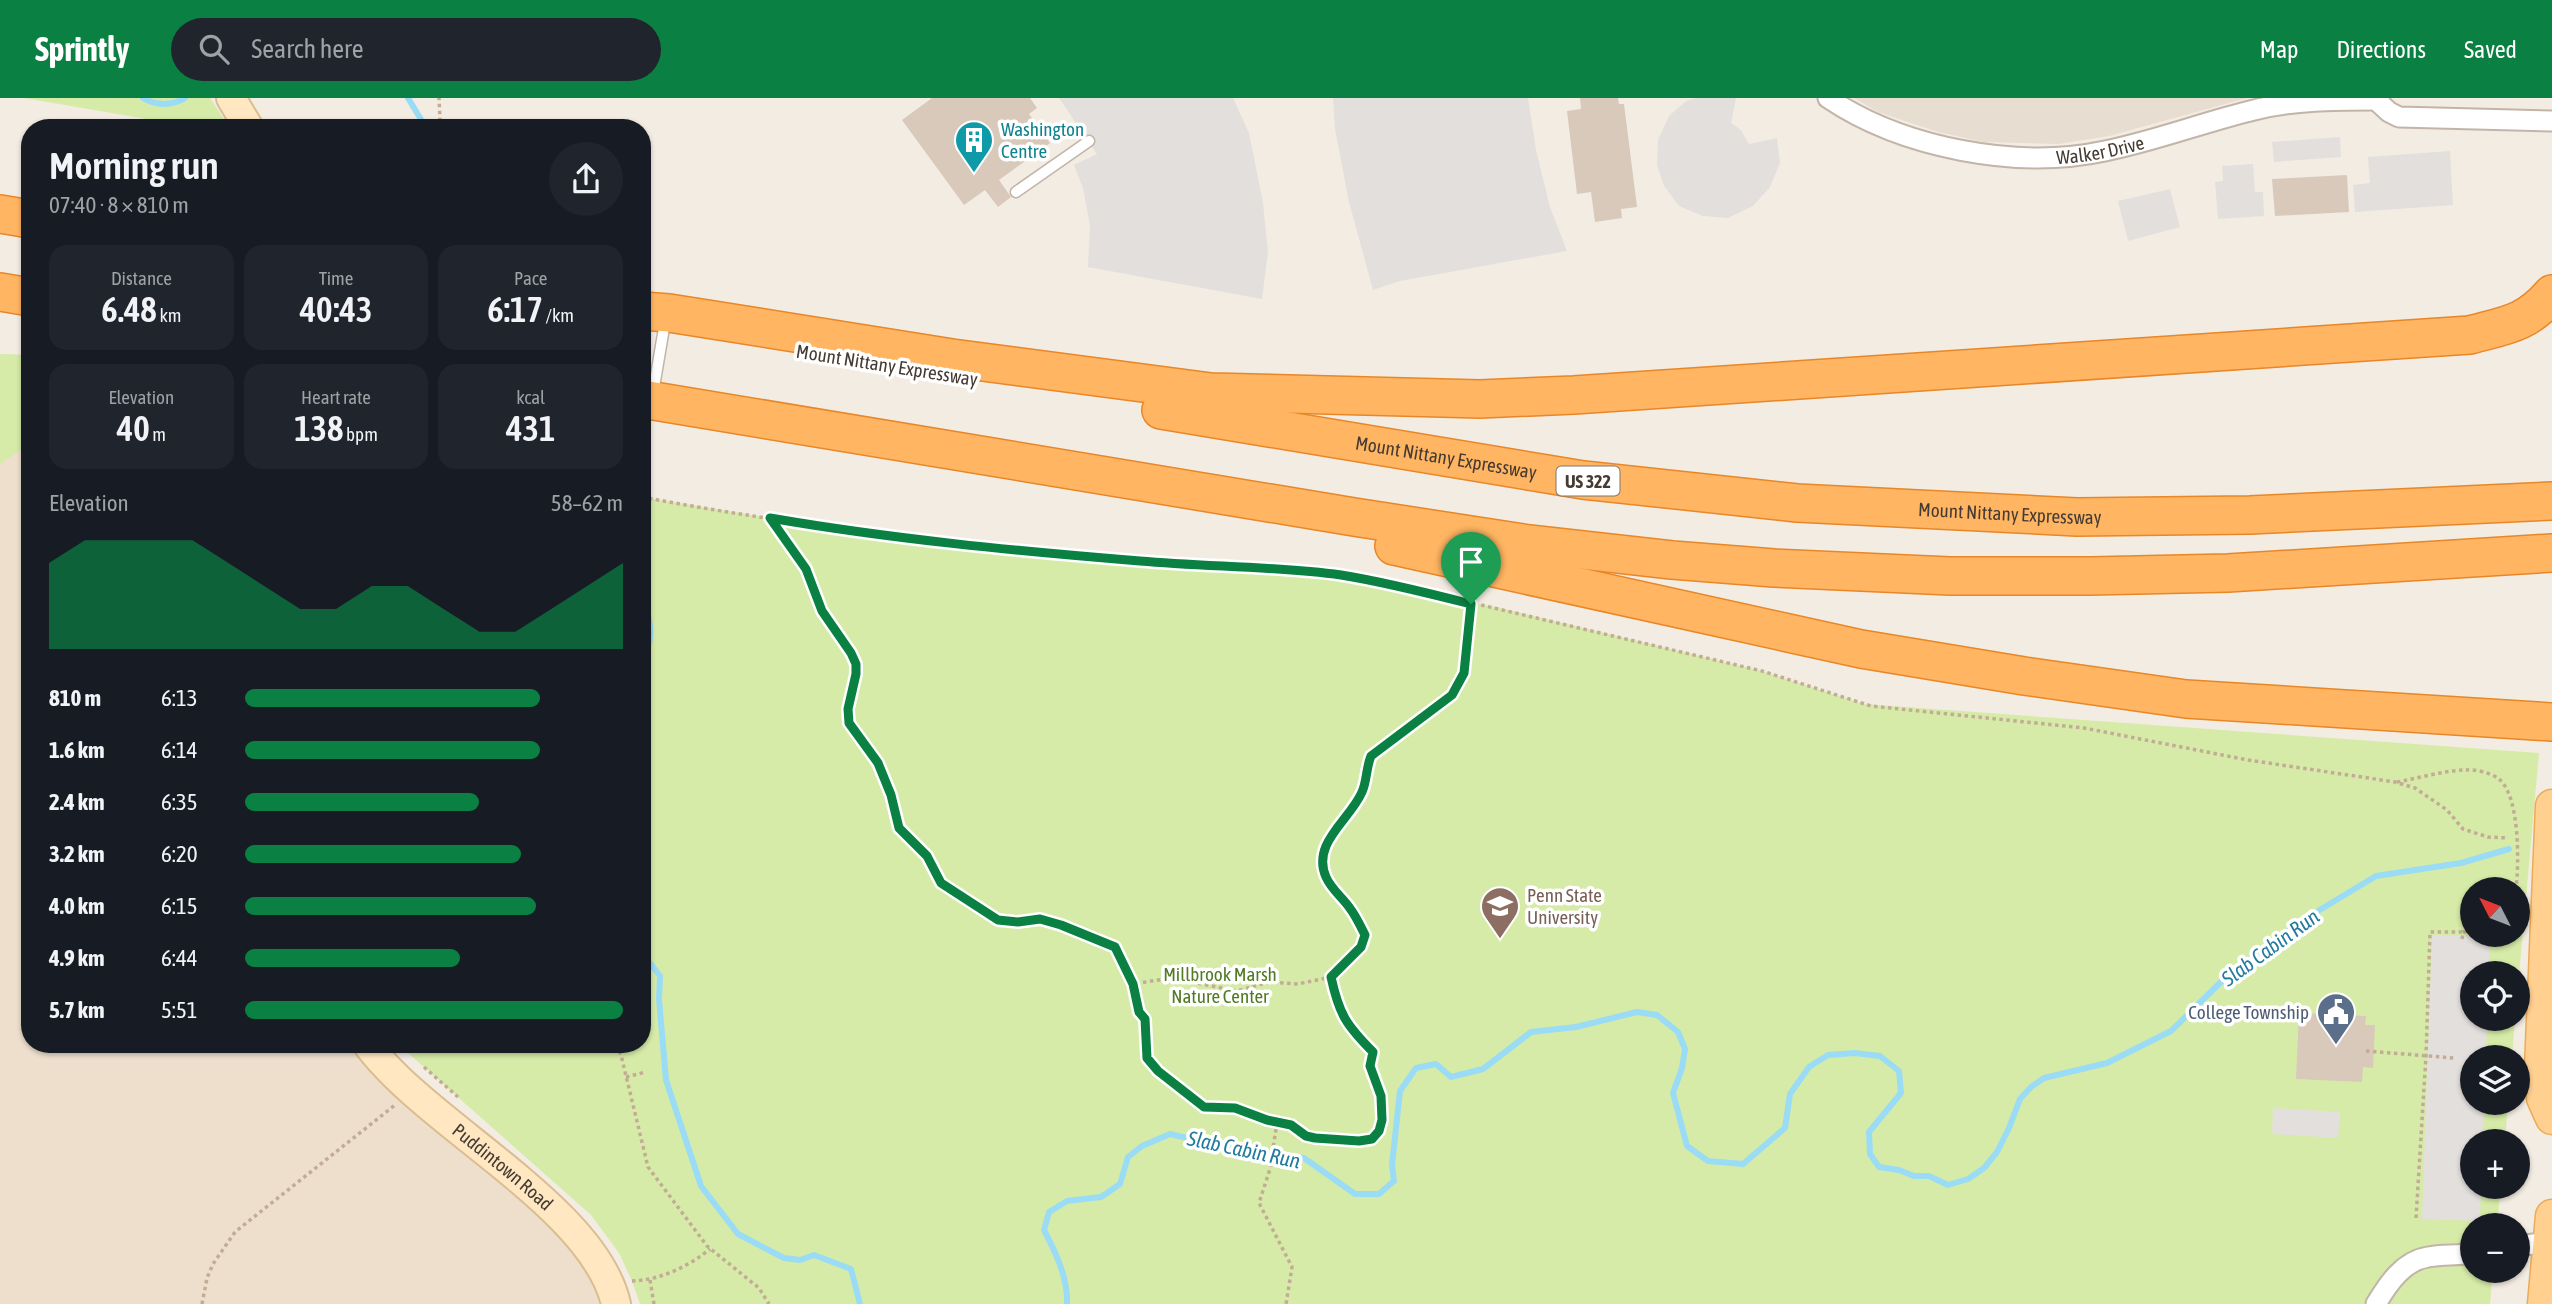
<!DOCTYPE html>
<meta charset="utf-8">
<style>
body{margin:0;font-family:"Asap Condensed",sans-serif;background:#20242c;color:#f1f3f6;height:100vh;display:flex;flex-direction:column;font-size:26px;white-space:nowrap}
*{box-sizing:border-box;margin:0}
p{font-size:23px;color:#9ea1a6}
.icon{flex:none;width:38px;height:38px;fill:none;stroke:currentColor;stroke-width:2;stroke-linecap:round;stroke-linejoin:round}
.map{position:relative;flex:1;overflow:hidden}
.sheet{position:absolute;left:21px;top:21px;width:630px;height:934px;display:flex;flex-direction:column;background:#171b24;border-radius:28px;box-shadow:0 2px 5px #0004}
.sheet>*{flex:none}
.needle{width:46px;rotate:312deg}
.controls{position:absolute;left:2460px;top:779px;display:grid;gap:14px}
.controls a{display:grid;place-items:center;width:70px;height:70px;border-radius:50%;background:#171b24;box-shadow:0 2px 5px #0004;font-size:35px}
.pin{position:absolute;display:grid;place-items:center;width:60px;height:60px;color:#fff;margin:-72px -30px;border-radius:50% 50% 50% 0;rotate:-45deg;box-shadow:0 0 7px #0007}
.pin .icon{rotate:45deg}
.round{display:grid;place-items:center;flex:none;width:74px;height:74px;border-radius:37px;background:#20242c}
.summary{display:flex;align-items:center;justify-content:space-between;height:119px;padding:0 28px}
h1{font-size:38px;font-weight:600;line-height:52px}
.stats{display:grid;grid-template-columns:repeat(3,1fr);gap:10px;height:119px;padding:7px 28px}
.stats div{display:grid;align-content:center;border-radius:18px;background:#20242c;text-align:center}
.stats b{font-size:35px;font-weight:600}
.stats small{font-size:19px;font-weight:400}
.stats p{font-size:19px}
.chart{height:196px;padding:14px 28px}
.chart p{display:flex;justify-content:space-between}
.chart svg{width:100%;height:126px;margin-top:7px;fill:#0b8043;opacity:.7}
ul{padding:0 28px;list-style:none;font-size:23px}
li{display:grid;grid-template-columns:112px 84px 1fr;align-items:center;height:52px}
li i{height:18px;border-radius:9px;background:#0b8043}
header{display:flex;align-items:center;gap:42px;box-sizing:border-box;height:98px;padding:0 35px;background:#0b8043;color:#fff}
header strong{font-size:33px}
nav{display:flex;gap:38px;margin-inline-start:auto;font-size:24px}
.search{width:490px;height:63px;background:#20242c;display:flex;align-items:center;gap:18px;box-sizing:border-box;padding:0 24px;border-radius:38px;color:#9ea1a6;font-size:26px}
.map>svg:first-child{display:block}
.residential{fill:#e7ddd1}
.education{fill:#eddfcc}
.green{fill:#d6eba8;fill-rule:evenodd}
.parking{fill:#e3dfdc}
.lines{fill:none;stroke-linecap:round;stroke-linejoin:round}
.stream{stroke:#9adcf5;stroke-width:6}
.building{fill:#d8c9bb}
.lane-casing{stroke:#c2b5a8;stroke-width:13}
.street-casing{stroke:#c2b5a8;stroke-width:23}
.secondary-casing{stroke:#dabd91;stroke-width:32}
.primary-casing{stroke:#ecab58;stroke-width:35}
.highway-casing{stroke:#e88728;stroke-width:40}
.path{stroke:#c2ac95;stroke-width:3.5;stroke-dasharray:3.5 3.5;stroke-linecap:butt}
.lane{stroke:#fff;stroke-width:10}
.street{stroke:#fff;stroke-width:19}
.secondary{stroke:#ffe7c1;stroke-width:28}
.primary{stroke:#ffd090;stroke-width:32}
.highway{stroke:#ffb562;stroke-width:37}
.route-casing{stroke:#fff;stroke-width:14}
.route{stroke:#0b8043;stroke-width:9}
.labels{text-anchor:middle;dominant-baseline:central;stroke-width:7;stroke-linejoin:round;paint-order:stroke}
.shield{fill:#fff;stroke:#7d7670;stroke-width:2}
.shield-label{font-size:18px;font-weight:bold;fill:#453b33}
.culture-label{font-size:19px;fill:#0d838f;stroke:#fff;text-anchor:start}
.street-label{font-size:19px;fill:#453b33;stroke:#fff}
.education-label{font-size:19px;fill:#785e54;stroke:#fff;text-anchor:start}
.park-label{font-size:19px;fill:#507a23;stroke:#fff}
.service-label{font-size:19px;fill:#4e5e75;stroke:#fff;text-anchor:end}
.water-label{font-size:21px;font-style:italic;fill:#227b9f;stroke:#fff}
</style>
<header>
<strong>Sprintly</strong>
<div class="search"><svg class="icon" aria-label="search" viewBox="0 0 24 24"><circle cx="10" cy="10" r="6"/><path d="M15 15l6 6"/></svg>Search here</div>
<nav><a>Map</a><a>Directions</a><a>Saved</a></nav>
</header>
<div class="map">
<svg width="2552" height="1206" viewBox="0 0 2552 1206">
<rect width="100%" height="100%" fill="#f3ece3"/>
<path class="residential" d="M 1854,0 L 2247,0 L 2109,38 L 2058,46 L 1984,44 L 1938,34 L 1878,14 Z"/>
<path class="education" d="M 0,256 L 30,257 L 30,947 L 357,947 L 557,1130 L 587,1167 L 605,1206 L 0,1206 Z"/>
<path class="green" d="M 24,0 L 210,0 L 230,30 L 199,30 Z
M 0,256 L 30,257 L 30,346 L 0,366 Z
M 642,399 L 837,431 L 1141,463 L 1278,472 L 1496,509 L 1762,573 L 1864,606 L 2539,655 L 2518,888 L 2518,875 L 2473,875 L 2473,920 L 2515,921 L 2512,959 L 2473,959 L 2473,1004 L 2508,1005 L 2505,1043 L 2473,1043 L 2473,1088 L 2501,1089 L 2497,1127 L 2473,1127 L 2473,1172 L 2493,1173 L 2490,1206 L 640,1206 L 632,1183 L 619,1155 L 591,1117 L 399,947 L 642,947 ZM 2473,791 L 2518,791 L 2518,836 L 2473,836 Z"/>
<path class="parking" d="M 1059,0 L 1233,0 L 1249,35 L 1263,105 L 1268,154 L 1262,201 L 1088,169 L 1090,128 L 1083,90 L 1074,67 L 1097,56 Z
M 1333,0 L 1528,0 L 1536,52 L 1550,109 L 1567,153 L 1400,183 L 1373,192 L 1349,104 L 1335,31 Z
M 1696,0 L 1736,0 L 1731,25 L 1741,32 L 1749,46 L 1777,40 L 1780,65 L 1770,89 L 1753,108 L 1728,120 L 1703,118 L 1679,108 L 1664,88 L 1657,67 L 1658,42 L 1669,18 L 1686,3 Z
M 2340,39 L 2341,59 L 2274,64 L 2272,44 Z
M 2450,53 L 2453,107 L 2355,114 L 2353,87 L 2370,85 L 2368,59 Z
M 2253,66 L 2255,94 L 2263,94 L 2264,118 L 2218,121 L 2215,84 L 2223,83 L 2222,68 Z
M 2170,91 L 2180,129 L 2128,143 L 2118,103 Z
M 2432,837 L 2490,839 L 2489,875 L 2473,875 L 2473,920 L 2487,921 L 2486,959 L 2473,959 L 2473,1004 L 2484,1005 L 2483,1043 L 2473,1043 L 2473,1088 L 2481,1089 L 2480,1123 L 2422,1121 Z
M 2273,1010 L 2340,1014 L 2338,1040 L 2272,1036 Z"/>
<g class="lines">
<path class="stream" d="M 143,0 C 156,8 172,8 185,0
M 408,0 L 422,23 L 419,30
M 642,500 C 651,520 655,542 642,562
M 642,866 L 650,865 L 660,878 L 659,901 L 666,982 L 701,1088 L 738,1136 L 784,1160 L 800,1162 L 814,1157 L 851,1171 L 860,1206
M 1067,1206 C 1068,1180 1056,1155 1044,1132 L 1049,1114 L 1067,1103 L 1101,1099 L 1120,1086 L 1128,1059 L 1142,1048 L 1170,1036 L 1234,1051 L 1304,1060 L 1355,1096 L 1379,1096 L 1394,1083 L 1392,1067 L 1400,993 L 1416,970 L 1436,966 L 1451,979 L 1483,971 L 1531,934 L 1576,929 L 1637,914 L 1657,917 L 1678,934 L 1685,951 L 1682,970 L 1673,995 L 1687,1048 L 1708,1063 L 1743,1066 L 1785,1030 L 1790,996 L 1809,969 L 1828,957 L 1855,955 L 1880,958 L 1899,973 L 1901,995 L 1869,1034 L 1870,1056 L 1879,1069 L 1899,1072 L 1914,1078 L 1929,1078 L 1948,1087 L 1968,1081 L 1984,1070 L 1997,1054 L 2009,1030 L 2020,1001 L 2031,989 L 2044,980 L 2107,965 L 2171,933 L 2226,879 L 2298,825 L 2376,778 L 2461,765 L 2509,751"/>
</g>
<path class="building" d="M 932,0 L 1030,0 L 1037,10 L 1029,16 L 1050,45 L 999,82 L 1011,99 L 998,109 L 985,92 L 964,107 L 902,22 Z
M 1580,0 L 1618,0 L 1619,6 L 1624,6 L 1637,109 L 1621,111 L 1622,120 L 1595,124 L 1591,94 L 1577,96 L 1567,13 L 1581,11 Z
M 2347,77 L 2349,114 L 2275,118 L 2272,81 Z
M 2299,915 L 2366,918 L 2365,927 L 2375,927 L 2373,970 L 2363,969 L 2362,984 L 2296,981 Z"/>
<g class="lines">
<defs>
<path id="lane" d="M 1016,94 L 1089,43
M 653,295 L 664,230"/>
<g id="street">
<path id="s1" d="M 1828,0 C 1902,50 2017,72 2105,53 C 2155,43 2204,24 2254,12 C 2294,2 2335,2 2376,2 L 2379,0"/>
<path d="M 2376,2 L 2389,14 L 2399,19 L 2552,23"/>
<path d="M 2518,1148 L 2549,1144"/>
<path d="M 2376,1206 C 2388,1186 2403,1163 2428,1159 C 2443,1156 2458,1158 2473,1155"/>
</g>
<g id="secondary">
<path d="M 231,0 L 249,30"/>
<path id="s2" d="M 368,947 C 428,1028 594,1109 616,1206"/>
</g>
<path id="primary" d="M 2552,708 L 2541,970 L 2543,1000 L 2552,1020
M 2544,1206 L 2552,1118"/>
<g id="highway">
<path d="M 0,116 L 30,121"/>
<path d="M 0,194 L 30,199"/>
<path d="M 642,213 L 669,215 L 952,260 L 1211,294 L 1480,301 L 1574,297 L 2470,237 C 2507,227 2526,226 2552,196"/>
<path d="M 642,301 L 1354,419 L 1529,446 L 1672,462 L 1774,470 L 1950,478 L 2091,478 L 2228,475 L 2552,455"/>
<path id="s3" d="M 1161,312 L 1583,382 L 1797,405 L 2077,419 L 2250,417 L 2552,403"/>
<path d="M 1394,448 L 1861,551 L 2024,578 L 2186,601 L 2552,624"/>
</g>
</defs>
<use href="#lane" class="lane-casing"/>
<use href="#street" class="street-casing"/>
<use href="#secondary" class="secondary-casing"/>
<use href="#primary" class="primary-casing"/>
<use href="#highway" class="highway-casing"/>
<path class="path" d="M 438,30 L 440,22 L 439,0
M 642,399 C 806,430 971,447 1137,463 C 1224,471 1310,472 1396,487 L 1762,573 L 1871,608 L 2084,630 L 2248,662 L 2395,684 L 2415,690 L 2447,712 L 2463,731 L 2488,739 L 2508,740
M 770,420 L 805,471 L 822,513 L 851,555 L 855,566 L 856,576 L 848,611 L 849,625 L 878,665 L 891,697 L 899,730 L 927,758 L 941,785 L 998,822 L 1018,824 L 1040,821 L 1108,845 L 1115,850 L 1133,886
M 2397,684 C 2420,680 2445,672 2467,672 C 2476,671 2491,675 2499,681 C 2520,698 2519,766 2516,791
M 2462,841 L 2463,834 L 2473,834
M 1331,879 C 1340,918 1345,926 1373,954 L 1370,969 L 1381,998 L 1382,1017 L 1381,1028 L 1376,1038 L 1372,1041 L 1359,1043 L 1306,1038 L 1291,1027 L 1267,1022 L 1235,1010 L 1204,1009 L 1158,973 L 1147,960 L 1145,944 L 1147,928 L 1145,921 L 1139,914 L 1133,886 L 1171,880 L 1237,893 L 1269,884 L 1298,886 Z
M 1331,879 L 1361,849 L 1365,837 C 1360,827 1356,818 1349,809 C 1342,799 1331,791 1326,779 C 1312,745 1350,722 1362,694 C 1367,683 1366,670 1371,658 L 1452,597 L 1464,575 L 1471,506
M 616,947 L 621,957 L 648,1069 L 707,1148 L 759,1190 L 769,1206
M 2366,953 L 2454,960
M 424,969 L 458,999
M 626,979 L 646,974
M 1277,1024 L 1270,1071 L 1259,1105 L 1292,1169 L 1286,1206
M 2416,1120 L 2426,958 L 2430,834 L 2463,834
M 650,1182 L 654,1206
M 632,1183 C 660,1182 688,1169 710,1151
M 202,1206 L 207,1180 L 213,1166 L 235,1134 L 395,1007"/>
<use href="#lane" class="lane"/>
<use href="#street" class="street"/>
<use href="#secondary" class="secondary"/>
<use href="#primary" class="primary"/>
<use href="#highway" class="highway"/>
</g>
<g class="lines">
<defs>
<path id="route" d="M 770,420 C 892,441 1016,453 1140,463 C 1207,469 1275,468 1341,477 C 1385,484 1428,495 1471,506 L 1464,575 L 1452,597 L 1371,658 C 1366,670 1367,683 1362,694 C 1350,722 1311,745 1326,779 C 1331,791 1342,799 1349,809 C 1356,818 1360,827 1365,837 L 1361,849 L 1331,879 C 1339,916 1346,927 1373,954 L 1370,968 L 1381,998 L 1382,1022 L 1379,1033 L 1372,1041 L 1359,1043 L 1315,1040 L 1306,1038 L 1291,1027 L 1267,1022 L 1235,1010 L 1204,1009 L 1158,973 L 1147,960 L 1145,921 L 1139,914 L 1133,886 L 1115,849 L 1061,827 L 1040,821 L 1018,824 L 998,822 L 941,785 L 927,758 L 899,730 L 891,697 L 878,665 L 849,625 L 848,611 L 856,576 L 856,566 L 851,555 L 822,513 L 806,471 Z"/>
</defs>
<use href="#route" class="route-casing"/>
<use href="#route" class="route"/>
</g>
<defs>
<symbol id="building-pin" viewBox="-11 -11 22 30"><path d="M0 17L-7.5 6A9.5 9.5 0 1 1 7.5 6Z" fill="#0f9aa8" stroke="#fff"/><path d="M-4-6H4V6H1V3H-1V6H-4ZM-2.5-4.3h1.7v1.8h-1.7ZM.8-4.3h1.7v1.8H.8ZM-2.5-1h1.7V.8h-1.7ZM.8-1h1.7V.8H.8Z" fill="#fff"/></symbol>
<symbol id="university-pin" viewBox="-11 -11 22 30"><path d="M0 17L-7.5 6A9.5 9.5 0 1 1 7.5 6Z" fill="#8d6e63" stroke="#fff"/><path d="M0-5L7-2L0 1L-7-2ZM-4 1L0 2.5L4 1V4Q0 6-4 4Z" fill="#fff"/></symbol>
<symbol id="civic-pin" viewBox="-11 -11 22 30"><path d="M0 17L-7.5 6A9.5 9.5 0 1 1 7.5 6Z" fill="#5c6f8a" stroke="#fff"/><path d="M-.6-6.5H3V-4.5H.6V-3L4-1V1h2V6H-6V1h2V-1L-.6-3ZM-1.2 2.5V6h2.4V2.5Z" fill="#fff"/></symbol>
</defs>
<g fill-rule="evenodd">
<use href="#building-pin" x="952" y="20" width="44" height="60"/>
<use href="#university-pin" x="1478" y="786" width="44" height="60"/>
<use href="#civic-pin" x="2314" y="892" width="44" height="60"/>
</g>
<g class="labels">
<rect class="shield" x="1556.5" y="368.5" width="63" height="29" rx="5"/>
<g class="shield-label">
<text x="1588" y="383">US 322</text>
</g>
<g class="culture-label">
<text x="1001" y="31">Washington<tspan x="1001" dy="22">Centre</tspan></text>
</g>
<g class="street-label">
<text stroke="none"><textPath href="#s1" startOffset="284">Walker Drive</textPath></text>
<text transform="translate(887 267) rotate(9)">Mount Nittany Expressway</text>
<text stroke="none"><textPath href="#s3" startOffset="289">Mount Nittany Expressway</textPath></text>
<text stroke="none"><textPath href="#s3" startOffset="856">Mount Nittany Expressway</textPath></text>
<text stroke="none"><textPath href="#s2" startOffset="182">Puddintown Road</textPath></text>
</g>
<g class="education-label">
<text x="1527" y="797">Penn State<tspan x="1527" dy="22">University</tspan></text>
</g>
<g class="park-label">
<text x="1220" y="876">Millbrook Marsh<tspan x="1220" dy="22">Nature Center</tspan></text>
</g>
<g class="service-label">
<text x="2309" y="914">College Township</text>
</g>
<g class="water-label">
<text transform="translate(2270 849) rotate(-36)">Slab Cabin Run</text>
<text transform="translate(1244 1051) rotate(12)">Slab Cabin Run</text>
</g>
</g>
</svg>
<div class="controls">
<a><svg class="needle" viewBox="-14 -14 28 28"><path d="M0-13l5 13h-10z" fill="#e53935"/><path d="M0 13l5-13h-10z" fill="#9ea1a6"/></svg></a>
<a><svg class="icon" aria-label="locate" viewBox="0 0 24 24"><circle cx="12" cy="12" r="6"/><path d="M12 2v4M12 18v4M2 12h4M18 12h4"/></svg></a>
<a><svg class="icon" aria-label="layers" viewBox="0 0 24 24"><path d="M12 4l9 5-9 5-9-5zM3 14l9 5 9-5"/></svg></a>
<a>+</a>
<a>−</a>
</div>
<div class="pin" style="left:1471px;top:506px;background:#1e9e55"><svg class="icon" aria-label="arrive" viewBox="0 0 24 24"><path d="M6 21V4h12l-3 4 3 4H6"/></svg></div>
<section class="sheet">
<div class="summary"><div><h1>Morning run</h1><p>07:40 · 8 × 810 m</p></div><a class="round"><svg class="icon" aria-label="share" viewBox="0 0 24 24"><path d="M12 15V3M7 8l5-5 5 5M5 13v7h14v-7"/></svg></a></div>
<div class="stats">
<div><p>Distance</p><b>6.48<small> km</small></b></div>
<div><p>Time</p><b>40:43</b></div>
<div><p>Pace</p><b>6:17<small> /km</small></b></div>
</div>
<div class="stats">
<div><p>Elevation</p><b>40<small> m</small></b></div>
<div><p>Heart rate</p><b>138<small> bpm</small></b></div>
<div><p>kcal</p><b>431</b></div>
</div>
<div class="chart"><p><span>Elevation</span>58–62 m</p>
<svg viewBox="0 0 160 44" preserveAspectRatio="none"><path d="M0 44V14L10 6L20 6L30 6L40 6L50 14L60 22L70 30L80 30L90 22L100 22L110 30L120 38L130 38L140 30L150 22L160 14V44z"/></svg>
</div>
<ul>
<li><b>810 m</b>6:13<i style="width:78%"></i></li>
<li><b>1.6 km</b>6:14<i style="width:78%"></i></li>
<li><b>2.4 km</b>6:35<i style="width:62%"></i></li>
<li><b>3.2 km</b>6:20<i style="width:73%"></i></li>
<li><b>4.0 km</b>6:15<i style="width:77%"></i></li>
<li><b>4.9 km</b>6:44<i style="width:57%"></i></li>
<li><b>5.7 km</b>5:51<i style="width:100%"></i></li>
</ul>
</section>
</div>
